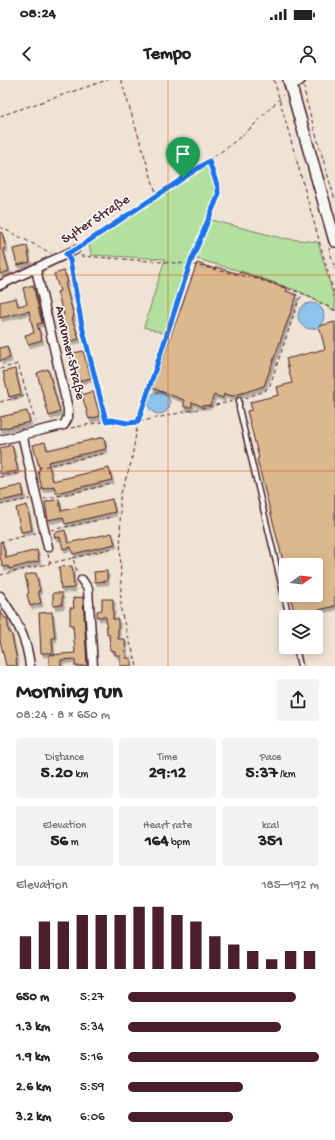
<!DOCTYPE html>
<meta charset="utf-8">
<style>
body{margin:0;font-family:"Gochi Hand",sans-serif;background:#f2f2f2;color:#222;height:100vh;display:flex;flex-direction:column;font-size:15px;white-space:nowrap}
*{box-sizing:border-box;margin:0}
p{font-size:13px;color:#767676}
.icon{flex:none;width:22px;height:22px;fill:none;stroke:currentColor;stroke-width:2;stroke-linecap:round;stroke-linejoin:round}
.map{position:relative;height:586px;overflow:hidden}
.panel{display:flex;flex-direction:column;background:#fff;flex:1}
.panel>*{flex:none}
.needle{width:26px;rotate:76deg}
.tools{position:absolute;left:279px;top:478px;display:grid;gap:8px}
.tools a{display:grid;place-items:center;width:44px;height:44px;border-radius:4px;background:#fff;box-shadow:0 2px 10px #0003;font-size:20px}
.pin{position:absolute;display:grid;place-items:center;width:34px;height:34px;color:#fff;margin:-41px -17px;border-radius:50% 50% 50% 0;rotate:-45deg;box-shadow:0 0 4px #0007}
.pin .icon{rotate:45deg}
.round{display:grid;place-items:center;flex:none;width:42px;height:42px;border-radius:4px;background:#f2f2f2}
.overview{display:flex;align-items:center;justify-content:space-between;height:68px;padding:0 16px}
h1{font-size:22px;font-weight:700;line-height:30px}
.stats{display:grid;grid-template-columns:repeat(3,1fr);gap:6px;height:68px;padding:4px 16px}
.stats div{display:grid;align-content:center;border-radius:4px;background:#f2f2f2;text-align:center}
.stats b{font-size:17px;font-weight:700}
.stats small{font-size:11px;font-weight:400}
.stats p{font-size:11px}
.chart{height:112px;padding:8px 16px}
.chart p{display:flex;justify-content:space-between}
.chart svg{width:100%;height:72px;margin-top:4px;stroke:#4a1f2b;stroke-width:6}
ul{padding:0 16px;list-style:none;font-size:13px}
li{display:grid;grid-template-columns:64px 48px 1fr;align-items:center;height:30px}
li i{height:10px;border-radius:5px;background:#4a1f2b}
.status{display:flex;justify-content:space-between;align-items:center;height:28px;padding:0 20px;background:#fff;direction:ltr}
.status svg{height:11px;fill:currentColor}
header{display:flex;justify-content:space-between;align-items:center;height:52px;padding:0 16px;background:#fff;font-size:18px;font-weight:700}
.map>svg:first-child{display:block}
.green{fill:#b3e09e;stroke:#7e8064}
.water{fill:#8ec3eb;stroke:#73819e}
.building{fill:#dbb88d;stroke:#4a1f2b;filter:url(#shadow)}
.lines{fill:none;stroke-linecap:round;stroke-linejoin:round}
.lane-casing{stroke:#4a1f2b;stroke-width:7}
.street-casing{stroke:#4a1f2b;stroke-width:11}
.secondary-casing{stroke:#4a1f2b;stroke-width:14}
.path{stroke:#4a1f2b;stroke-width:1;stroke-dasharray:4 3;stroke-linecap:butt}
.lane{stroke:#f6f6f2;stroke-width:4}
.street{stroke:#f6f6f2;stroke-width:8}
.secondary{stroke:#f6f6f2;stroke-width:11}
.route-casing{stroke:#fff;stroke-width:8}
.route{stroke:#1a73e8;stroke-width:5}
.grid{fill:none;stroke:#e0560e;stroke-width:1;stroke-opacity:0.55}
.labels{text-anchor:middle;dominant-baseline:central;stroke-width:3.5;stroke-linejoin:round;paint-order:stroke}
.street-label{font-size:14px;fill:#4a1f2b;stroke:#f6f6f2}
</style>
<div class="status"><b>08:24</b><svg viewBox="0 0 49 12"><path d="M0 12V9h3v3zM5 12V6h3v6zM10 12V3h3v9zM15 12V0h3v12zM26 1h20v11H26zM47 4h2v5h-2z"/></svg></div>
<header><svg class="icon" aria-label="back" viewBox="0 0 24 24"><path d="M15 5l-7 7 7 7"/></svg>Tempo<svg class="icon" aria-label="person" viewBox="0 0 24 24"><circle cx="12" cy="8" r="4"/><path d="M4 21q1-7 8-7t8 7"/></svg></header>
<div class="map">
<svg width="335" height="586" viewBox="0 0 335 586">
<defs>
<filter id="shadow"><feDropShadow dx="2" dy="3.5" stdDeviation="0" flood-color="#0004"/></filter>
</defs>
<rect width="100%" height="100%" fill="#eee3d4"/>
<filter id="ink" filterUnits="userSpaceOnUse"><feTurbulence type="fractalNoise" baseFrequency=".025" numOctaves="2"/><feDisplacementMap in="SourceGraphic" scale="8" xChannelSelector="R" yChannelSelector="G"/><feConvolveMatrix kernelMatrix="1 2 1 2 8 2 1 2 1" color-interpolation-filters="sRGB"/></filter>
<g filter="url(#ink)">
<path class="green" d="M 207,84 L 217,113 L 208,139 L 281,158 L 318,162 L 335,222 L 335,231 L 301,212 L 244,192 L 193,178 L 166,254 L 144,247 L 165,179 L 91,175 L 89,163 Z"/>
<path class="water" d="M298 236a13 13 0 1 1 26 0a13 13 0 1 1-26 0Z
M148 323a11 11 0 1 1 22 0a11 11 0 1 1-22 0Z"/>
<path class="building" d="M 2,152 L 6,168 L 3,169 L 9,191 L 0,194 L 0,153 Z
M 27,166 L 30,182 L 17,185 L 13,169 Z
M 197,183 L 215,189 L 216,187 L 239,194 L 240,192 L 287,208 L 286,211 L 297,215 L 264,306 L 233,316 L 224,314 L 223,318 L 214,315 L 210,325 L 201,326 L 192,322 L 192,327 L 184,327 L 184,320 L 152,308 Z
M 64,191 L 68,202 L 65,203 L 74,237 L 72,238 L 79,259 L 68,262 L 64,250 L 62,250 L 60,245 L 64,244 L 61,236 L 64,235 L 57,212 L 60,211 L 54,194 Z
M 33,205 L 42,243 L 37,244 L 42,260 L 28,264 L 25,255 L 34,253 L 29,231 L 0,238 L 0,222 L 16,218 L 18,226 L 27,224 L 23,208 Z
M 335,242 L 335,526 L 295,536 L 290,515 L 316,515 L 316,485 L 284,485 L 257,379 L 259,378 L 247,331 L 252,330 L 250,322 L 279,315 L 277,307 L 292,303 L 286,279 L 325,269 L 319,246 Z
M 7,266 L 10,278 L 0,281 L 0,268 Z
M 83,271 L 91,298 L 79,301 L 70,274 Z
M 15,289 L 21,314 L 9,317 L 3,292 Z
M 48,289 L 60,332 L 49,336 L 37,293 Z
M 78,304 L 82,315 L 77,316 L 73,305 Z
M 93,311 L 100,336 L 89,339 L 82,315 Z
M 27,331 L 30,342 L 0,349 L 0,337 Z
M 104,357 L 106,369 L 48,382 L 53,401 L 109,388 L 112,400 L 56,413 L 54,406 L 42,409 L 38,391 L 40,390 L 33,365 L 45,362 L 47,370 Z
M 12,365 L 18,391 L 0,394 L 0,368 Z
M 22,405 L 24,416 L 0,421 L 0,410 Z
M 59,419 L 61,431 L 112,419 L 115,432 L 65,444 L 63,437 L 48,440 L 45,422 Z
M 27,425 L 32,450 L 21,452 L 16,428 Z
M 65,450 L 68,463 L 112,453 L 115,464 L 73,474 L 71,467 L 63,469 L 60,457 L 55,458 L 54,453 Z
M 2,461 L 6,478 L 37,470 L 39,481 L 9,489 L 8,486 L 3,487 L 0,476 L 0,462 Z
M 72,486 L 74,508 L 61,509 L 59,487 Z
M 107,491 L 107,501 L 95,502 L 94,492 Z
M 36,493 L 40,511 L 38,511 L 41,523 L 30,526 L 27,514 L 29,513 L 25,495 Z
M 53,513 L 62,513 L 62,525 L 53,526 Z
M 83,517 L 87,586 L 75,586 L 75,579 L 61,580 L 61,586 L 49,586 L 49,575 L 75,573 L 73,545 L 70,545 L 70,528 L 74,528 L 73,518 Z
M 102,519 L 113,519 L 113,539 L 118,539 L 118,559 L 125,559 L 126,578 L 131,578 L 131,586 L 120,586 L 120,575 L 115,575 L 115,571 L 110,570 L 109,554 L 107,554 L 106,537 L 97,537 L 97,531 L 102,530 Z
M 0,531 L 5,538 L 7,538 L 9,552 L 11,552 L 17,580 L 16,580 L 17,586 L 6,586 L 0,560 Z
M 52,532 L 55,558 L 52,558 L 53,573 L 41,573 L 39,533 Z"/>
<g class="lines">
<defs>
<path id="lane" d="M 239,320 L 239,328 L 289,537
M 296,567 L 300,586"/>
<path id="street" d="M 291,8 L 301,0
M 0,205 L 75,170
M 22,354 L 48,467
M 0,360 L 64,345 L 68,337 L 68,329 L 36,189
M 82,500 L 88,509 L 93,586
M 0,516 C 16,539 27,558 30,586"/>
<path id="secondary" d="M 289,0 L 335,161"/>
</defs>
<use href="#lane" class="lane-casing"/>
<use href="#street" class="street-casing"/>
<use href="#secondary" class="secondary-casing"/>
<path class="path" d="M 121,0 L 157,116
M 274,0 L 335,217
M 304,6 L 306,20 L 335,120
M 0,36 L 107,0
M 0,147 L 51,173
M 81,166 L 228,67 L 251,48 L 283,15
M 329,168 L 335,189
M 81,176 L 190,184 L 257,199 L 301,213 L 335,230
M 71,181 L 82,246 L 106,340
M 0,289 L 18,284 L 36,344
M 245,318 L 265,311 L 270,305 L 299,220 L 302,215
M 0,322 L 27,315
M 71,348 L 111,340 L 128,343 L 138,342 L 234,321
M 38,388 L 106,373
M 0,397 L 23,392
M 44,419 L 112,404
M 0,425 L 30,419
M 51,450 L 113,437
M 0,462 L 36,453
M 48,474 L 50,483
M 73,478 L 113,468
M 0,495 L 73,478 L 77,493
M 137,586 C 132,567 125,549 121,530 L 120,419 L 121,413 L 131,383 L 138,342 L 190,184 L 218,116 L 218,108 L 209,81"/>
<use href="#lane" class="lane"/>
<use href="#street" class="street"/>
<use href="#secondary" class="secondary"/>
</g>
</g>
<g class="lines" filter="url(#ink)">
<defs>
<path id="route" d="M 209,81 L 218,108 L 218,116 L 190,184 L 138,342 L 128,343 L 111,340 L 106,341 L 82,246 L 70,180 L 66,174 L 75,170 Z"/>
</defs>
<use href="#route" class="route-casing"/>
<use href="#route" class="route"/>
</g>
<path class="grid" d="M 168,0 L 168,586M 0,195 L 335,195M 0,391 L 335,391"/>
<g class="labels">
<g class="street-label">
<text transform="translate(96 140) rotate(-33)">Sylter Straße</text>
<text transform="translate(69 273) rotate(77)">Amrumer Straße</text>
</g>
</g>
</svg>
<div class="tools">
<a><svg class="needle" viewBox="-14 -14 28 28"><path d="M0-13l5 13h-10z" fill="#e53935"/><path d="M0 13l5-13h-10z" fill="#767676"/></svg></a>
<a><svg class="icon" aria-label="layers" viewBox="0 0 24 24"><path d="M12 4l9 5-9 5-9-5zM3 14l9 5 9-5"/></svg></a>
</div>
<div class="pin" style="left:183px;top:98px;background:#1e9e55"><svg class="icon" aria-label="arrive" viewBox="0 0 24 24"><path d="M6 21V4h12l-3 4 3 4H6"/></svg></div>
</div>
<section class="panel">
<div class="overview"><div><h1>Morning run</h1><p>08:24 · 8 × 650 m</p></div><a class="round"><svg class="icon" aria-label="share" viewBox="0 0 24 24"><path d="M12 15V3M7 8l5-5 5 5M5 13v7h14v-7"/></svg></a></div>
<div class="stats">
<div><p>Distance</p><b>5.20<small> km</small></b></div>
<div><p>Time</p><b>29:12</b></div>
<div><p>Pace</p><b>5:37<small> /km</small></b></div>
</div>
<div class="stats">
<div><p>Elevation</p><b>56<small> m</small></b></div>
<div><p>Heart rate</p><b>164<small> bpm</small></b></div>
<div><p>kcal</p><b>351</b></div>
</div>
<div class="chart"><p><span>Elevation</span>185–192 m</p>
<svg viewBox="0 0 160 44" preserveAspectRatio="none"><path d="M5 44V24M15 44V15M25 44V15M35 44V11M45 44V11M55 44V11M65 44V6M75 44V6M85 44V11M95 44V15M105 44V24M115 44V29M125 44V33M135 44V38M145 44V33M155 44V33"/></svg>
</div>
<ul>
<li><b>650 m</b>5:27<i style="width:88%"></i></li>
<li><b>1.3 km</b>5:34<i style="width:80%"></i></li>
<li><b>1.9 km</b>5:16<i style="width:100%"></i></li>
<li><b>2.6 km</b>5:59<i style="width:60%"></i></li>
<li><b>3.2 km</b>6:06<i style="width:55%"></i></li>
</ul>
</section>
